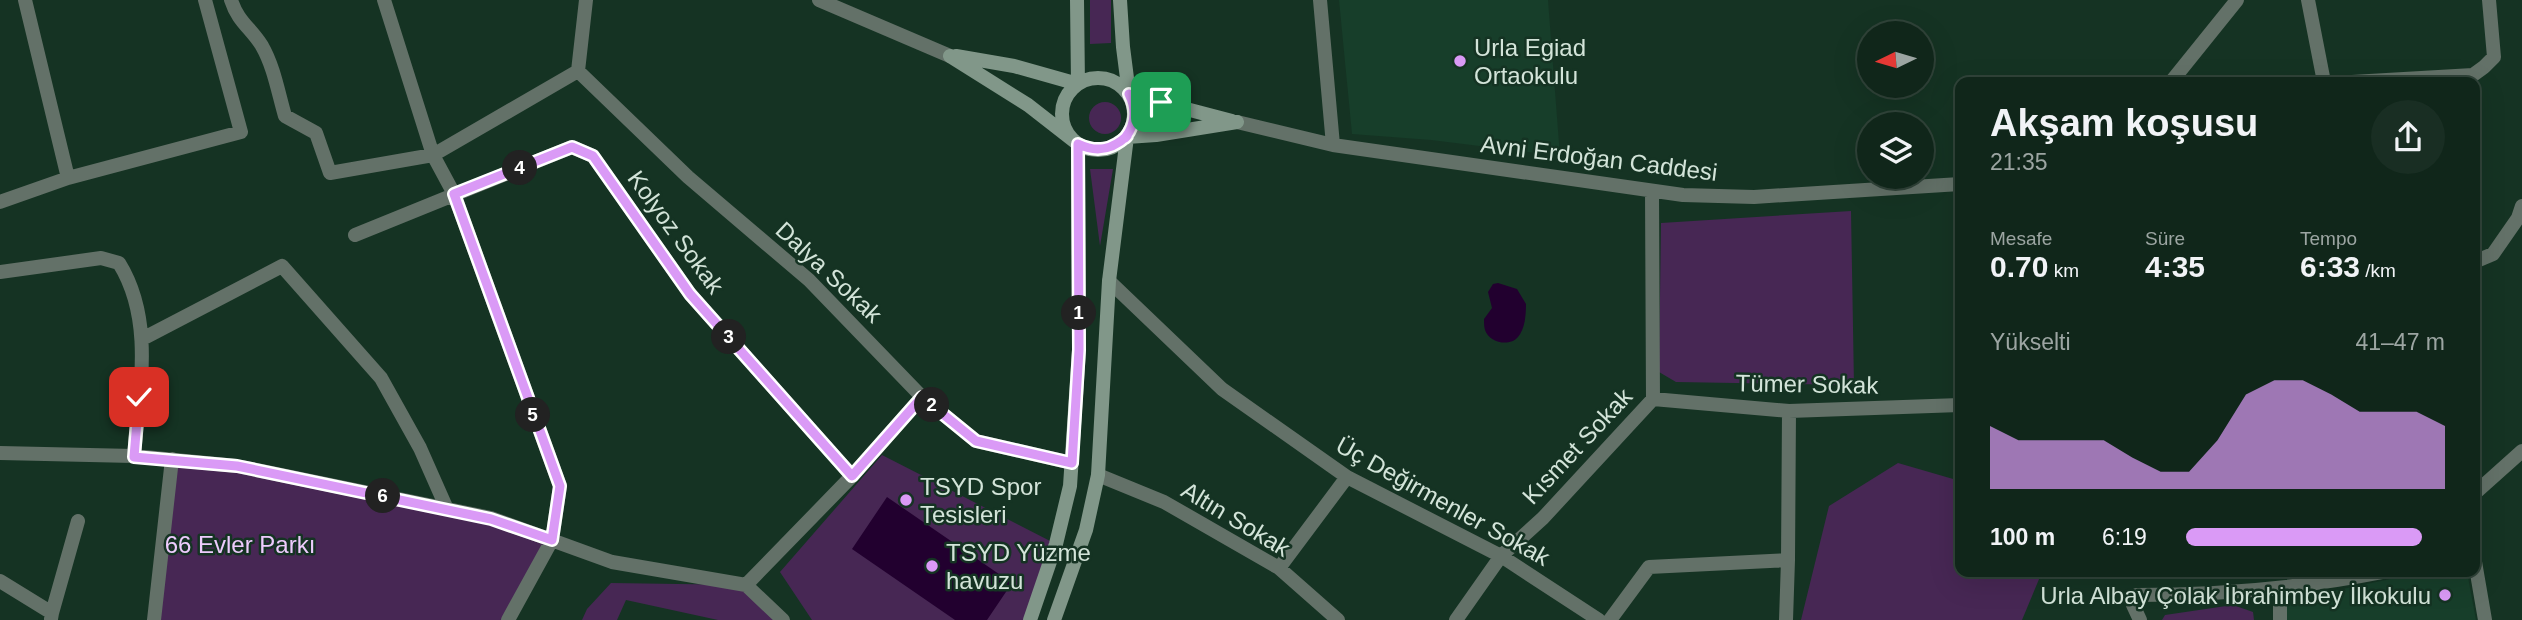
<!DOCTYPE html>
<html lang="tr">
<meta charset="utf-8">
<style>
body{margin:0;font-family:Arial,sans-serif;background:#192e23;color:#f1f3f6;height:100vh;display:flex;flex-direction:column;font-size:26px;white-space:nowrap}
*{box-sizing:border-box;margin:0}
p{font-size:23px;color:#9ca5a2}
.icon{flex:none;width:38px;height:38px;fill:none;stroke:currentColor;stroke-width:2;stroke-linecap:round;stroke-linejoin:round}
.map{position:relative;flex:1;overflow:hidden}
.panel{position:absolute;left:1955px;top:77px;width:525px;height:500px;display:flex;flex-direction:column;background:#10261a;border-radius:14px;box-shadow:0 7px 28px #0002,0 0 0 2px #304339}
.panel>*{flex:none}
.needle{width:46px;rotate:265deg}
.controls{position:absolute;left:1857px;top:21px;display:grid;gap:14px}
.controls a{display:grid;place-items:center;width:77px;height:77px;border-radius:50%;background:#10261a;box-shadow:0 7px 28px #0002,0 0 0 2px #304339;font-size:35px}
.pin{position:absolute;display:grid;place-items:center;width:60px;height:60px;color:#fff;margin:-30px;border-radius:14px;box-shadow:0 4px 10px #0006}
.km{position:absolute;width:35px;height:35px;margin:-18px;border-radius:50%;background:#222;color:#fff;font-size:19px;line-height:35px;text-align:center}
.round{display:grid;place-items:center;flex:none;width:74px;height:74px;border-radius:37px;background:#192e23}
.summary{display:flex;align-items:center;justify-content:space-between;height:119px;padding:0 35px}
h1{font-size:38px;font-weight:700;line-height:52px}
.figures{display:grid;grid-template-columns:repeat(3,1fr);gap:10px;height:119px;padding:7px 35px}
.figures div{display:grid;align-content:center}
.figures b{font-size:30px;font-weight:700}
.figures small{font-size:19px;font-weight:400}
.figures p{font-size:19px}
.chart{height:196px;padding:14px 35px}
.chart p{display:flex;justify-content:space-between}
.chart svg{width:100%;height:126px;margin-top:7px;fill:#da9af6;opacity:.7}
ul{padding:0 35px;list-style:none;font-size:23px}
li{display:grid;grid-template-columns:112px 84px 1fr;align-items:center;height:52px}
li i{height:18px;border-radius:9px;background:#da9af6}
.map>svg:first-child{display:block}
.built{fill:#173e2a}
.green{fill:#472754}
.water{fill:#22002f}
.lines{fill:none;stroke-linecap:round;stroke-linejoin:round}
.minor{stroke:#637168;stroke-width:14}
.tertiary{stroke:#637168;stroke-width:14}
.secondary{stroke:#819789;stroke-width:14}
.route-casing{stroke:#fff;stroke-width:14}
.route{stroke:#da9af6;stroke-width:9}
.poi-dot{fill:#da9af6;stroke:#153323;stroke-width:2.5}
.labels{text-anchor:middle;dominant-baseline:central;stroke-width:5;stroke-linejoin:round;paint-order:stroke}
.poi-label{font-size:24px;fill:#d3e4d9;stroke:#153323;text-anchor:start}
.street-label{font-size:24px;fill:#d3e4d9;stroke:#153323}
.park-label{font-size:24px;fill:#edcbfd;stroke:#153323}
</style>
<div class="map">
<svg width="2522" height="620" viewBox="0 0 2522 620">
<rect width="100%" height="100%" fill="#153323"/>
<path class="built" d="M 1339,0 L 1548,0 L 1560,156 L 1431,140 L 1352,134 Z
M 2424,572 L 2467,572 L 2476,620 L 2280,620 L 2280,602 Z"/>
<path class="green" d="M 1090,0 L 1111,0 L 1111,43 L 1090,44 Z
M1089 118a16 16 0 1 1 32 0a16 16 0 1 1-32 0Z
M 1090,169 L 1113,169 L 1100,246 Z
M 1851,211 L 1854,385 L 1676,382 L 1659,372 L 1661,223 Z
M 882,455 L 1056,544 L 1030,620 L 812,620 L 780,572 Z
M 172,459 L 491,518 L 552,540 L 508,620 L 154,620 Z
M 1898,463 L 1960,481 L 1960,572 L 2042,572 L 2022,620 L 1801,620 L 1829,506 Z
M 611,583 L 746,585 L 778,620 L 718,620 L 626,600 L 617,620 L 582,620 L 587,609 Z
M 2233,605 L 2253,612 L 2254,620 L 2162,620 L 2165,615 Z"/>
<path class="water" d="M 1498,283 L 1517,289 L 1526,304 C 1526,315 1525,329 1518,337 C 1510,347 1489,343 1485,330 C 1484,327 1484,323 1484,319 L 1492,308 L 1488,292 L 1493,284 Z
M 887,497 L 1012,583 L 987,620 L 955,620 L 852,549 Z"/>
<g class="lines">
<path class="minor" d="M 25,0 L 68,178
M 231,0 C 238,22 251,28 262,46 C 274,67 278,92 285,116 L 316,133 L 330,173 L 433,155 L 578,71 L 586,0
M 384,0 L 433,155 L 454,194 L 560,486 L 552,540 L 508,620
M 1320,0 L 1333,145
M 2308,0 L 2324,82
M 578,71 L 688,177 L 809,280 L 922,397 L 976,441 L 1072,463
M 2171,82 L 2237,0
M 2352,82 L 2473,75 L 2484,67 L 2494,57 L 2489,0
M 1237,122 L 1333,145 L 1683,195 L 1754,197 L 1960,184
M 0,202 L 68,178 L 241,132 L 205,0
M 355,235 L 572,147 L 593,156 L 690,294 L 852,476
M 2474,262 L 2493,254 L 2518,218 L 2522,206
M 0,272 L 101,258 L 119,263 C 155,321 139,392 134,456
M 1109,281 L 1222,389 L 1347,477 L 1501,556 L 1599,620
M 144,338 L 282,266 L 381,378 L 420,448 L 447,509
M 1653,399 L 1789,411 L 1960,405
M 0,453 L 134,456 L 237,466 L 491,518 L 612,562 L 746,585 L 783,620
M 1098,475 L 1164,502 L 1279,568 L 1338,620
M 2474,494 L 2522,451
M 2474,556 L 2485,620
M 1279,568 L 1347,477
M 0,581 L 52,613 L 51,619
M 746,585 L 852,476 L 922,397
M 2280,588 L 2280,620
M 52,613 L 78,521
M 154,620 L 172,459
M 1456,620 L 1501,556 L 1543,518 L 1653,399 L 1652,191
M 1610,620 L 1649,567 L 1788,560 L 1789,411
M 1786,620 L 1788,560
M 2140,620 L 2133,605 L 2137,595 C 2220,595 2302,588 2383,572"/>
<path class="tertiary" d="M 819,0 L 950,56"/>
<path class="secondary" d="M 1120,0 L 1123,47 L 1129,94 L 1232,121
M 950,56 L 1028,105 L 1078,144 L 1079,350 L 1070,486 L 1056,544 L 1030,620
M 956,56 L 1014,66 L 1078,84 L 1077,0
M1062 114a36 36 0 1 1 72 0a36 36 0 1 1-72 0Z
M 1054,620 L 1086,530 L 1098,475 L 1109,281 L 1127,137 L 1156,135 L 1237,122"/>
</g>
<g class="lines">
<defs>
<path id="route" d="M 139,397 L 134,457 L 237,466 L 491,519 L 552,540 L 560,486 L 454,194 L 572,147 L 593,156 L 690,294 L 852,476 L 922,397 L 976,441 L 1072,463 L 1079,350 L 1078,144 C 1097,153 1112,150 1127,136 L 1125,138 C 1136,124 1137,110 1129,94 L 1161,102"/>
</defs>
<use href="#route" class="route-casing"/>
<use href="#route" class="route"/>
</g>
<g class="poi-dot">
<circle cx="1460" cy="61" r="7"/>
<circle cx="906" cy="500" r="7"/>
<circle cx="932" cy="566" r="7"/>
<circle cx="2445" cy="595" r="7"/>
</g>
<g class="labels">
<g class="poi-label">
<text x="1474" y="47">Urla Egiad<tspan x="1474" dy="28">Ortaokulu</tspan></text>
<text x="920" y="486">TSYD Spor<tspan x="920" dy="28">Tesisleri</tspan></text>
<text x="946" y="552">TSYD Yüzme<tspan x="946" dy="28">havuzu</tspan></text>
<text x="2431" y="595" text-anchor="end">Urla Albay Çolak İbrahimbey İlkokulu</text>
</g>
<g class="street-label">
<text transform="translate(1599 158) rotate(7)">Avni Erdoğan Caddesi</text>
<text transform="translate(676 232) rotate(54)">Kolyoz Sokak</text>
<text transform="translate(829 272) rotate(43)">Dalya Sokak</text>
<text transform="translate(1807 384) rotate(1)">Tümer Sokak</text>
<text transform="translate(1577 446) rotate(-47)">Kısmet Sokak</text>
<text transform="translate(1443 501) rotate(29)">Üç Değirmenler Sokak</text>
<text transform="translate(1236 519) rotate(31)">Altın Sokak</text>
</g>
<g class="park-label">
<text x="240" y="544">66 Evler Parkı</text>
</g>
</g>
</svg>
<div class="controls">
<a><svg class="needle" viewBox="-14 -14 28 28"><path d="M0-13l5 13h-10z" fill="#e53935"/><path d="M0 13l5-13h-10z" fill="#9ca5a2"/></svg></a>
<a><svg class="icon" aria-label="layers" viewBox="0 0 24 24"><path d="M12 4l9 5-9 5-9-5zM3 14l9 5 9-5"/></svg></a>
</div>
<div class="pin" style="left:1161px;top:102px;background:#1e9e55"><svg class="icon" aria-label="arrive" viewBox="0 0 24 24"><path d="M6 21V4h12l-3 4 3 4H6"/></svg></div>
<div class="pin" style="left:139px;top:397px;background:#d93025"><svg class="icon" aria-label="check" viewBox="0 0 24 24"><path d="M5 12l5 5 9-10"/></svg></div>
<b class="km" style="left:1079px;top:313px">1</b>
<b class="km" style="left:932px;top:405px">2</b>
<b class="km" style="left:729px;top:337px">3</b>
<b class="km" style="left:520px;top:168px">4</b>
<b class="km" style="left:533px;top:415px">5</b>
<b class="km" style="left:383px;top:496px">6</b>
<section class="panel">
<div class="summary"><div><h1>Akşam koşusu</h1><p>21:35</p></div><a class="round"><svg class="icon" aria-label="share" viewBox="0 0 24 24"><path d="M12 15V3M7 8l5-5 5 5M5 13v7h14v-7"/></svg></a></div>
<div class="figures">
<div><p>Mesafe</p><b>0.70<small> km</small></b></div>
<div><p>Süre</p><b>4:35</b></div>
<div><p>Tempo</p><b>6:33<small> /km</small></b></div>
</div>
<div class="chart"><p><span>Yükselti</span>41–47 m</p>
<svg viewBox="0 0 160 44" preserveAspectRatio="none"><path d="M0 44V22L10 27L20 27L30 27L40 27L50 33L60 38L70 38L80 27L90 11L100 6L110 6L120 11L130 17L140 17L150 17L160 22V44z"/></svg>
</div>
<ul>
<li><b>100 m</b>6:19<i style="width:91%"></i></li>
</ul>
</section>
</div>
